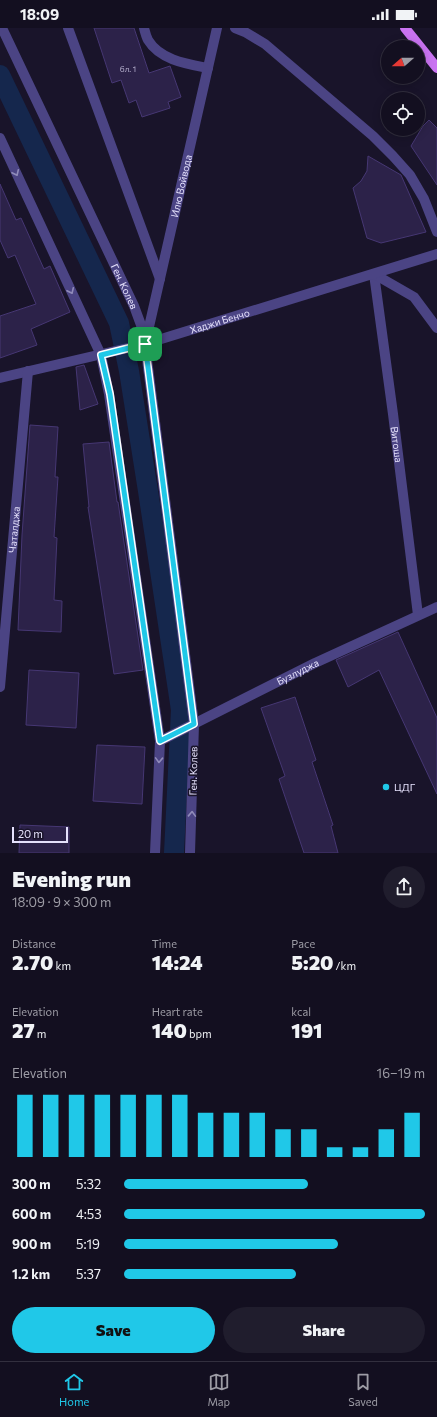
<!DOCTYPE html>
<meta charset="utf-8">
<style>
body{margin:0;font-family:Commissioner,sans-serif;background:#201d2d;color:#f1f3f6;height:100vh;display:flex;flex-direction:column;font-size:15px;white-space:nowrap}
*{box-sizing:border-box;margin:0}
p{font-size:13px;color:#9d9ca5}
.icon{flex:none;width:22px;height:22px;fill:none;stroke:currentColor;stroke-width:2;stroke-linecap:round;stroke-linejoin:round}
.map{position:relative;height:825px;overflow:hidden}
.details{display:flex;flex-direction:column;background:#130f20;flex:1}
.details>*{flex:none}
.needle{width:26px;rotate:250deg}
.fabs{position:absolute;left:381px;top:12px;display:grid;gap:8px}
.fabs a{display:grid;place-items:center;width:44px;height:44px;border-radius:50%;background:#130f20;box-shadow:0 2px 10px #0003,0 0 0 1px #322f3e;font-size:20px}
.scale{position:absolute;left:12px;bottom:10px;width:56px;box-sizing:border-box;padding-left:4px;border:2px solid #e5e1fc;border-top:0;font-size:11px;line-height:14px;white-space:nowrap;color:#e5e1fc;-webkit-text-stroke:3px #19142a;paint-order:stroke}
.pin{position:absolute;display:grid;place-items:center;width:34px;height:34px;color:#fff;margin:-17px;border-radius:8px;box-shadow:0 2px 6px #0006}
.round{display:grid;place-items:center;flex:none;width:42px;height:42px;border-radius:21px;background:#201d2d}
.headline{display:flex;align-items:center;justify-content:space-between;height:68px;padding:0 12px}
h1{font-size:22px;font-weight:800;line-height:30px}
.metrics{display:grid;grid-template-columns:repeat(3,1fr);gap:6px;height:68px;padding:4px 12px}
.metrics div{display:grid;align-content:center}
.metrics b{font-size:20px;font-weight:800}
.metrics small{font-size:11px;font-weight:400}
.metrics p{font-size:11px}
.chart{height:112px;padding:8px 12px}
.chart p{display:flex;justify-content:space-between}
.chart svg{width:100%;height:72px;margin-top:4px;stroke:#20c8e8;stroke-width:6}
.primary-button{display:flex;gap:8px;margin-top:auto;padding:8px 12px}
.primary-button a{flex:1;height:46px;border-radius:24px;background:#20c8e8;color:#111;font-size:16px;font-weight:800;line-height:46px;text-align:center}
.primary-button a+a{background:#201d2d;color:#f1f3f6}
ul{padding:0 12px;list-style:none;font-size:13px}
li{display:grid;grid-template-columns:64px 48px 1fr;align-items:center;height:30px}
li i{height:10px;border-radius:5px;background:#20c8e8}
.status{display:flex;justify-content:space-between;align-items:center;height:28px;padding:0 20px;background:#130f20;direction:ltr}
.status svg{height:11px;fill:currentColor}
.tabs{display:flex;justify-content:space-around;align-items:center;height:56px;border-top:1px solid #322f3e;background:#130f20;font-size:11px;color:#9d9ca5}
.tabs a{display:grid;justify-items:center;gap:2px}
.tabs .on{color:#20c8e8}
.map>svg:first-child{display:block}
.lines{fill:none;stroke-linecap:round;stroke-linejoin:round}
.canal{stroke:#15274d;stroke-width:20}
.building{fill:#2c2249;stroke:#463773}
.minor{stroke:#4b4484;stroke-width:10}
.major{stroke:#c973f1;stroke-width:10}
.oneway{stroke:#908bba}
.route-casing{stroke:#fff;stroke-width:8}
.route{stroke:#20c8e8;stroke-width:5}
.poi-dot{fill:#20c8e8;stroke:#19142a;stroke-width:1.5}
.labels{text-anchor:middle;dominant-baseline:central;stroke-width:3.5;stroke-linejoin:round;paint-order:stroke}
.number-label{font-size:8px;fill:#b7b1cf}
.street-label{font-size:10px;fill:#e5e1fc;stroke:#19142a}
.poi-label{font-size:10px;fill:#e5e1fc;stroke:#19142a;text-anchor:start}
</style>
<div class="status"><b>18:09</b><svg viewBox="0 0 49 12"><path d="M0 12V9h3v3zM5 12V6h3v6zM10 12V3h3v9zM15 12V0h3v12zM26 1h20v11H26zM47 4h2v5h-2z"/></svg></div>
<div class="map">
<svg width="437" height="825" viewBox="0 0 437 825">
<rect width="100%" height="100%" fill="#19142a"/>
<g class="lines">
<path class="canal" d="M 0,47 L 119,295 L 129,343 L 148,463 L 181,682 L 174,825"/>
</g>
<path class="building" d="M 94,0 L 134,0 L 149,45 L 170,38 L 181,69 L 168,74 L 170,80 L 142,89 L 136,72 L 129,75 L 121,52 L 112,55 Z
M 429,92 L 437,100 L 437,157 L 411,118 L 423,98 Z
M 368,128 L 401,147 L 426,204 L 381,215 L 367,210 L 353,160 L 361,153 L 367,143 Z
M 0,156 L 16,192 L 21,190 L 44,241 L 50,238 L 70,284 L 31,301 L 37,317 L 0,330 L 0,288 L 36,276 L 15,227 L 8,230 L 0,212 Z
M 84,337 L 98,376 L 80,382 L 76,339 Z
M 30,397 L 58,399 L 55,449 L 58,449 L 54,509 L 57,510 L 54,572 L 62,573 L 61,604 L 18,602 L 22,507 Z
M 109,414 L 117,474 L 118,474 L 143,642 L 114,646 L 88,479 L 89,479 L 83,416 Z
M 398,604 L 437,690 L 437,766 L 379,642 L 348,659 L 336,632 Z
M 29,642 L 79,645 L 76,700 L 26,697 Z
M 295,669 L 316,732 L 312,734 L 333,797 L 331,798 L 338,825 L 304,825 L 279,751 L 285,748 L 261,680 Z
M 97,717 L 145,719 L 142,776 L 93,773 Z
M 20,797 L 69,799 L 69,825 L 19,825 Z"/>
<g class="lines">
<g class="minor">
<path id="s1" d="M 2,0 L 134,278 L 141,297 L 145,316 L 194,696 L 190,825"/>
<path d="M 68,0 L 160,251"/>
<path d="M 144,0 C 145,4 146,8 148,12 C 160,32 187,36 208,40"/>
<path d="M 235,0 L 245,4 L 265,16 L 373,108 L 393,128 L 410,147 L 424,171 L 437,204"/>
<path d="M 0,110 L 101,327 L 109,366 L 160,713 L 155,825"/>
<path id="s2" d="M 374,246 L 393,386 L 418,587"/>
<path d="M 374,246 L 414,269 L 437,300"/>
<path id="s3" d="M 146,312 L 217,0"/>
<path id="s4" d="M 0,350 L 145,316 L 437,226"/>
<path id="s5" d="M 0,659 L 28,343"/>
<path id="s6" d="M 160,713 L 315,635 L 437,579"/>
</g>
<path class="major" d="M 405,0 L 437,40"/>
</g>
<defs><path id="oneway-chevron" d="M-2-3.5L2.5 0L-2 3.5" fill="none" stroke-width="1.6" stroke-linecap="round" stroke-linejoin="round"/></defs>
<g class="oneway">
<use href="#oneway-chevron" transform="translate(16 145) rotate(65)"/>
<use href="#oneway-chevron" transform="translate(71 263) rotate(65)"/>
<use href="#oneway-chevron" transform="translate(159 732) rotate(92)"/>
<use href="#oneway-chevron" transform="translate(192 786) rotate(-88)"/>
</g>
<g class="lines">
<defs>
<path id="route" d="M 145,316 L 194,696 L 160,713 L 110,366 L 101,327 Z"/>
</defs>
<use href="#route" class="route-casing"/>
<use href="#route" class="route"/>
</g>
<circle class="poi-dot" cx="386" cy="759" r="4"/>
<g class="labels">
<g class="number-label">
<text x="128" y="41">бл. 1</text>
</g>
<g class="street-label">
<text stroke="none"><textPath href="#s3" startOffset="158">Илю Войвода</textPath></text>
<text stroke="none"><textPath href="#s1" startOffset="286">Ген. Колев</textPath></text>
<text stroke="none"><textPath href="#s4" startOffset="227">Хаджи Бенчо</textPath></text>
<text stroke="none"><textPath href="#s2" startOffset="172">Витоша</textPath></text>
<text stroke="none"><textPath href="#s5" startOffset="158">Чаталджа</textPath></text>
<text stroke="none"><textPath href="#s6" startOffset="154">Бузлуджа</textPath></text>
<text transform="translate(193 743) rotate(-89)">Ген. Колев</text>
</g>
<g class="poi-label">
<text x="394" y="759">ЦДГ</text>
</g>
</g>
</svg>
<div class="fabs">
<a><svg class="needle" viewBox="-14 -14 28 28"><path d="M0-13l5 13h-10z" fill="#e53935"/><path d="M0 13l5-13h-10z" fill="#9d9ca5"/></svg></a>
<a><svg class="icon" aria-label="locate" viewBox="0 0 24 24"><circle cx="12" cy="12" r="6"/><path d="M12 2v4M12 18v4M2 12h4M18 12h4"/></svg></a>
</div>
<div class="scale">20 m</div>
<div class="pin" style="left:145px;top:316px;background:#1e9e55"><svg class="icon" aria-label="arrive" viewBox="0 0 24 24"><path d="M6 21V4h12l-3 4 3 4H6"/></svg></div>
</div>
<section class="details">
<div class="headline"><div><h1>Evening run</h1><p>18:09 · 9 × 300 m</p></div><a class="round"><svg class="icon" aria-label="share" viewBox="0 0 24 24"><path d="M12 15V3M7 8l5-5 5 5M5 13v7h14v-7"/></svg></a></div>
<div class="metrics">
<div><p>Distance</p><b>2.70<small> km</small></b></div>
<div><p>Time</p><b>14:24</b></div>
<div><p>Pace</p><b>5:20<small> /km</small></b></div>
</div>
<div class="metrics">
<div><p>Elevation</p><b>27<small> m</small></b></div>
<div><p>Heart rate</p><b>140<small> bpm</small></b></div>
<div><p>kcal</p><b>191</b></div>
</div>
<div class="chart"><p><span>Elevation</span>16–19 m</p>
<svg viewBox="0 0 160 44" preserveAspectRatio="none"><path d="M5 44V6M15 44V6M25 44V6M35 44V6M45 44V6M55 44V6M65 44V6M75 44V17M85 44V17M95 44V17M105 44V27M115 44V27M125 44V38M135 44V38M145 44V27M155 44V17"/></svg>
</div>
<ul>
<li><b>300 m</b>5:32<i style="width:61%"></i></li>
<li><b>600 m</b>4:53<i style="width:100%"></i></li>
<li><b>900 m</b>5:19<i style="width:71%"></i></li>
<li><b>1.2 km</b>5:37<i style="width:57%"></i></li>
</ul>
<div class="primary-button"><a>Save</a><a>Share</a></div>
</section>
<nav class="tabs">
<a class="on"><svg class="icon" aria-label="home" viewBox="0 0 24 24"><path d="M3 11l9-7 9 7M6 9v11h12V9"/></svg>Home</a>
<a><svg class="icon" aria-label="map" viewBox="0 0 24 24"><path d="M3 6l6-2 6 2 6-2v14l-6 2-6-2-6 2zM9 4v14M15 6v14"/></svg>Map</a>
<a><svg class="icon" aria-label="saved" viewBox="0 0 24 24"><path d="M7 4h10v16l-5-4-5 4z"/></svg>Saved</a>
</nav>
